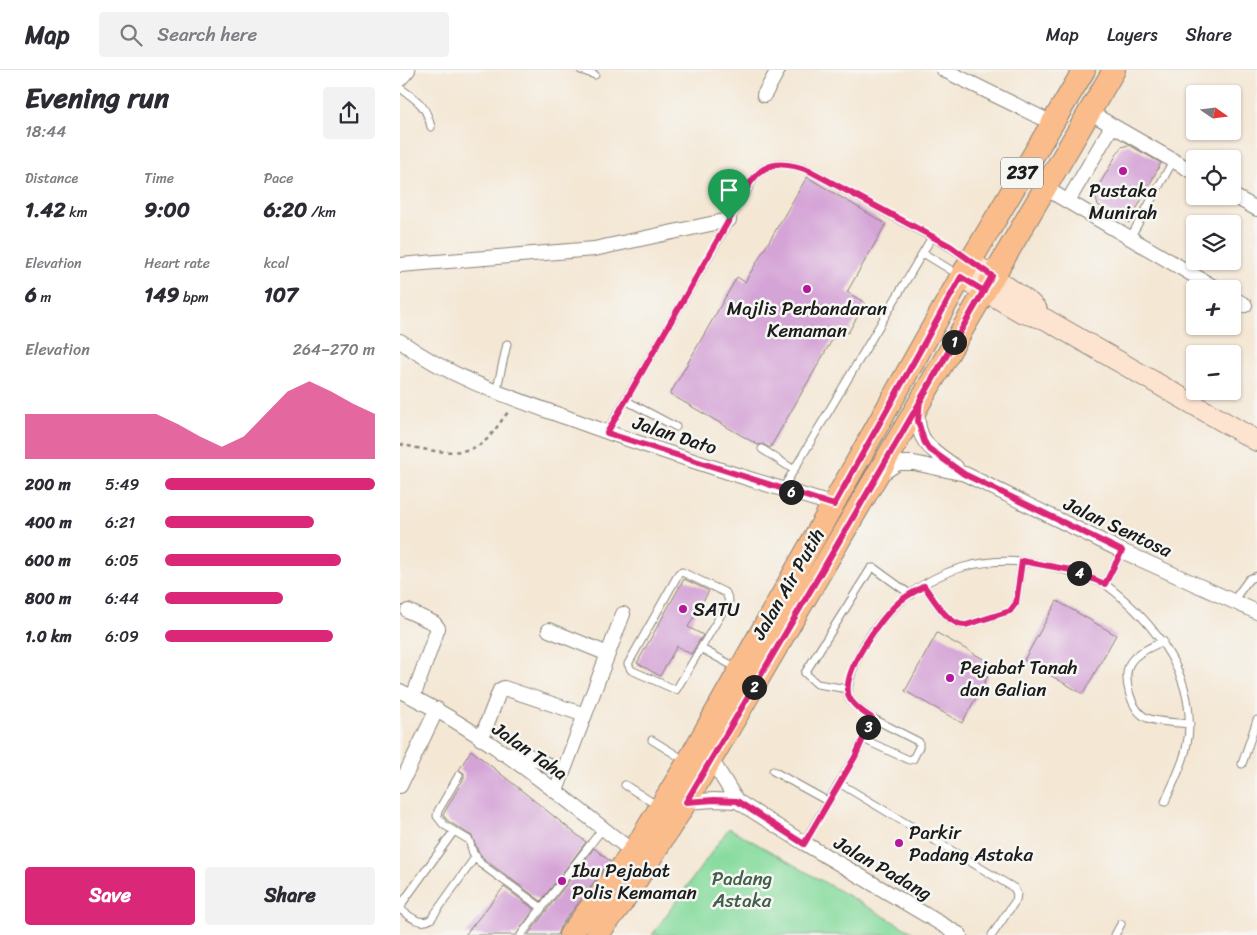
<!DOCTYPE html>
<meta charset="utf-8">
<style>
body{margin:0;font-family:Sriracha,sans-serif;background:#f2f2f3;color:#2b2b33;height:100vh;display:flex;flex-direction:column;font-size:19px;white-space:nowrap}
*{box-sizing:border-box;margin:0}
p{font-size:16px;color:#7c7c81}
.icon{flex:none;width:28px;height:28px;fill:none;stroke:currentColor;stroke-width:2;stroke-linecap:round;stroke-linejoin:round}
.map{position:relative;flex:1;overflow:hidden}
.details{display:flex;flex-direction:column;background:#fff;width:400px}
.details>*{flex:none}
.needle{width:32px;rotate:104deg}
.tools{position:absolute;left:786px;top:15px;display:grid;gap:10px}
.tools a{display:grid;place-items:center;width:55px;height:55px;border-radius:5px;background:#fff;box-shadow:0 1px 4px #0004;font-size:25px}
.pin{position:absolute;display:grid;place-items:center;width:42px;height:42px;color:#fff;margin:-51px -21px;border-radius:50% 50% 50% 0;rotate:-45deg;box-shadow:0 0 5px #0007}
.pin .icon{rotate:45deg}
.km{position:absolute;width:25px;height:25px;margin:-12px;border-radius:50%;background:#222;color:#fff;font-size:14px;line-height:25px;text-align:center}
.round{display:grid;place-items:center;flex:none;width:52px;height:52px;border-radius:5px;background:#f2f2f3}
.overview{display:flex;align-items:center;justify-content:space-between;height:85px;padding:0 25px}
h1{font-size:28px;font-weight:700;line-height:38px}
.figures{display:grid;grid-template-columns:repeat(3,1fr);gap:8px;height:85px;padding:5px 25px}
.figures div{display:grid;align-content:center}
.figures b{font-size:21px;font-weight:700}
.figures small{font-size:14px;font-weight:400}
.figures p{font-size:14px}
.chart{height:140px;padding:10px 25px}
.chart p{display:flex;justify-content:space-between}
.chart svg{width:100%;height:90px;margin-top:5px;fill:#db2777;opacity:.7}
.primary-button{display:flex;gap:10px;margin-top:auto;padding:10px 25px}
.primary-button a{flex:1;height:58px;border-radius:5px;background:#db2777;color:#fff;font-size:20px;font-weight:700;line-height:58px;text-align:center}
.primary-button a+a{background:#f2f2f3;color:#2b2b33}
ul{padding:0 25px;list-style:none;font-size:16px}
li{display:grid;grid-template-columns:80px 60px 1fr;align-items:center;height:38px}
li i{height:12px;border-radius:6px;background:#db2777}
header{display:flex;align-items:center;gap:30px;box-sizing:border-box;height:70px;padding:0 25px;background:#fff;border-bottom:1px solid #e1e1e2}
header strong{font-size:24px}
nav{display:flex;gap:28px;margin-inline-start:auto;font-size:18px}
.search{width:350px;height:45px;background:#f2f2f3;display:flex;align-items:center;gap:12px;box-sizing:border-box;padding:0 18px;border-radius:5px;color:#7c7c81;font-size:19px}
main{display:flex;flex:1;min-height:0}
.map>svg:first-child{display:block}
.green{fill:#87db9e;stroke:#527c5d}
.building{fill:#d5a4d7}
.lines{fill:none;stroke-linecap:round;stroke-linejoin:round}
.lane-casing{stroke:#888278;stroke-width:9}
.street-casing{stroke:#888278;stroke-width:16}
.secondary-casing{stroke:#888278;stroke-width:22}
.primary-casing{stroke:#888278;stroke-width:24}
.path{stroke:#888278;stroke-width:2.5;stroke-dasharray:4 4;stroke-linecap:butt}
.lane{stroke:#fff;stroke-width:7}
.street{stroke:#fff;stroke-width:14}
.secondary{stroke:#fde4d1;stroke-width:20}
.primary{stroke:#fabc8b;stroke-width:22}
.route-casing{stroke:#fff;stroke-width:10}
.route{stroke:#db2777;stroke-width:6}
.poi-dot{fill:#b5179e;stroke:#f6f6f2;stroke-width:2}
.labels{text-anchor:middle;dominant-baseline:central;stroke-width:5;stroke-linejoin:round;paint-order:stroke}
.shield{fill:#f6f6f2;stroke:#5d5d5c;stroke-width:1}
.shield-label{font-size:18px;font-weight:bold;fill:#1c1c1c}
.poi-label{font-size:19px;fill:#1c1c1c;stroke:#f6f6f2;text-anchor:start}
.street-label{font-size:19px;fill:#1c1c1c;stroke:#f6f6f2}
.park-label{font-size:19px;fill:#415f4a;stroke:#f6f6f2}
</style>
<header>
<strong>Map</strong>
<div class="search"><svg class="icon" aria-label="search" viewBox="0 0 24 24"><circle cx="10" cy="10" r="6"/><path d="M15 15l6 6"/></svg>Search here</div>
<nav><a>Map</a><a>Layers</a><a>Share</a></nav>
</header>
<main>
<section class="details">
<div class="overview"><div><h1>Evening run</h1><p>18:44</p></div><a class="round"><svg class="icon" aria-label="share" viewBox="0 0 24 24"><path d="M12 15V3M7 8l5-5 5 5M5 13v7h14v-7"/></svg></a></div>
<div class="figures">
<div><p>Distance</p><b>1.42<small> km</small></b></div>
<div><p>Time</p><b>9:00</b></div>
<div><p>Pace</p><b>6:20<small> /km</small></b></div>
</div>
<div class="figures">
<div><p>Elevation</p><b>6<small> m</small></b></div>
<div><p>Heart rate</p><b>149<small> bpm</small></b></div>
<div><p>kcal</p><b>107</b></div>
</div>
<div class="chart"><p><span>Elevation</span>264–270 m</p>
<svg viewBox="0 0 160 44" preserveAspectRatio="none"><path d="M0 44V22L10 22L20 22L30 22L40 22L50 22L60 22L70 27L80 33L90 38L100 33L110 22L120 11L130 6L140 11L150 17L160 22V44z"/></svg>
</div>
<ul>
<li><b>200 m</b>5:49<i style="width:100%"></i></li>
<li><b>400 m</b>6:21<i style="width:71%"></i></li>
<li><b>600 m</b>6:05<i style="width:84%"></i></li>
<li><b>800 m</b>6:44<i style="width:56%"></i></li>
<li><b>1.0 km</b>6:09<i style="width:80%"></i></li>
</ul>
<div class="primary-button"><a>Save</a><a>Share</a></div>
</section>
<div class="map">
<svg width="857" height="865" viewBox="0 0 857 865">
<rect width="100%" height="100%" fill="#f6f6f2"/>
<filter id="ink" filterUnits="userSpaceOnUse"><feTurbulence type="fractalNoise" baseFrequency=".02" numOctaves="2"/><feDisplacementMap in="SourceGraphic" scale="10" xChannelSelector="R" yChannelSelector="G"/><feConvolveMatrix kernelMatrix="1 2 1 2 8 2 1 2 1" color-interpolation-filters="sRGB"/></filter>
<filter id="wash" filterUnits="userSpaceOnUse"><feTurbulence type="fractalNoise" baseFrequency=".0096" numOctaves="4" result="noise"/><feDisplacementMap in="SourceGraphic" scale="20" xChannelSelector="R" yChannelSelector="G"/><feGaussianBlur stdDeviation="1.12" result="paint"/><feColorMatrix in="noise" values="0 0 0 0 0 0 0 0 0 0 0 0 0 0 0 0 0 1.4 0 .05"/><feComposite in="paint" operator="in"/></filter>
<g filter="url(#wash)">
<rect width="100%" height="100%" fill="#f4e7d4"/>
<path class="green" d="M 329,758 L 517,865 L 252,865 Z"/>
<g id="blocks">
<path class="building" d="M 729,75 L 761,93 L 729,153 L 698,135 L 694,124 L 721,77 Z
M 407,107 L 486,154 L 447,222 L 465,233 L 448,263 L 439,258 L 370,378 L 363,374 L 358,375 L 270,324 L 337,207 L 345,212 Z
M 284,509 L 309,521 L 288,557 L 303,565 L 291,584 L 277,576 L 260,606 L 237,593 Z
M 657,531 L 716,565 L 683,624 L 624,590 Z
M 537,563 L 594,595 L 562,653 L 505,621 Z
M 71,680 L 186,772 L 141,831 L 85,790 L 78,781 L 72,766 L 48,751 L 43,745 L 64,708 L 64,703 L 59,700 Z
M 194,778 L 210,791 L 160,857 L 157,865 L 128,865 Z
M 104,817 L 134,839 L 116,865 L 65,865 Z"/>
</g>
</g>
<g filter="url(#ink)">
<use href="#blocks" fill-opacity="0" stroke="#888278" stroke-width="1"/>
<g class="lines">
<defs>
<path id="lane" d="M 181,0 L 195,5
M 0,18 C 18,31 26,35 31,57
M 730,168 L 773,91
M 523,183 L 559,205
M 96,323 L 107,274
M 225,330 L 276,357
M 207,362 L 354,108 C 369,89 390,93 410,101 L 550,177 L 568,189
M 362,379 L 394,400
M 382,420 L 532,167
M 282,502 L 326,523 L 329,531 L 276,620 L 231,600 L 228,594 L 279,503 Z
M 705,514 C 755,552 802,612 786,679 C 782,697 772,715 765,732
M 524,516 C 534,529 548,556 566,555 L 610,541 L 616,533 L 622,491
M 833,531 L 849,509 L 857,506
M 763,571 C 752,577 737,582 730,593 C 722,608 731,641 747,648 C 760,653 776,652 790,654
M 302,579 L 337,598
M 448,619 L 417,614 L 405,603 L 471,498 L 474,498 L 511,525
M 463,669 L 509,690 L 513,689 L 519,677 L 519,672 L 472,648
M 252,670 L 286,691
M 842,694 L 857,650
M 373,701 L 429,732
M 59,705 L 38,741 L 37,746 L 44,755 L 69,770 L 73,783 L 81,794 L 142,838
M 439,713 L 455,687 L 472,648 C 465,643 453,636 449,628 C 446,620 450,610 452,602 C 468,553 515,510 564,497 C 613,484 660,495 705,514 L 722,481
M 225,715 L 258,736
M 54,761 L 3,832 L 1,840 C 10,847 21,856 31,849 L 76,786
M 404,773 L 439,713 L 614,818 L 617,824 L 616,830 L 592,865
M 121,865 L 203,758
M 715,865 L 721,854"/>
<path id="street" d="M 544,0 L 652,53
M 0,9 L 8,0
M 364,25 L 378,0
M 689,42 L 795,103
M 645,118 L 817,219
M 832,125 L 857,139
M 668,131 L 712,56
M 0,195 L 194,179 L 329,150
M 832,228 L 845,235
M 0,271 C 51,308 109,327 168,348 C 255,380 345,408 434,435
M 518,338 C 515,372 532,380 556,397
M 483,403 L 498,393 L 514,393 L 565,404 L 722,481 L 857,542
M 8,541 L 34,553 L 38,558 L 13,627
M 149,560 L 208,584
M 0,621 C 84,661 159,724 233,782
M 81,669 L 100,620 L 104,618 L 185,645
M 101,683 L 127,685 L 163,702
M 311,689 L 337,731 L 404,773 L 560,865
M 0,716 L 37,639
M 156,721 L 223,544
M 286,732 L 314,730 L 337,731"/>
<path id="secondary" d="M 570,191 L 630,233 L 637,240
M 561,207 L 623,243 L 645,249 L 857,371"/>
<path id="primary" d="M 170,865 L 233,782 L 288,692 L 561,207 L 684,0
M 197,865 L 221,834 L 286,732 L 714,0"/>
</defs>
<use href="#lane" class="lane-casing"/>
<use href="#street" class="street-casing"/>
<use href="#secondary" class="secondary-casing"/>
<use href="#primary" class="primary-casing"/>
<path class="path" d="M 0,374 C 24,380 59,388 81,374 C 92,367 101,350 109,341"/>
<use href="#lane" class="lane"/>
<use href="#street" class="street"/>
<use href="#secondary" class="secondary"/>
<use href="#primary" class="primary"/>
</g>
</g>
<g class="lines" filter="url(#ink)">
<defs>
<path id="route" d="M 329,150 C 352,111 358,80 410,101 L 550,176 L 592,206 C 492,382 389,558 286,732 L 314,730 L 337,731 L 404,774 L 455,687 L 472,648 C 464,643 453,636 449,627 C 440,603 481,548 498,533 C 505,526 515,522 524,516 C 534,529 548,556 566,555 L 610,541 L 616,533 L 622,491 L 671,500 L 705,514 L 722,481 L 564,404 L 528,378 L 524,371 L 518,351 L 520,330 L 584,221 L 561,207 L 434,435 L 207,363 L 329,150"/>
</defs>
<use href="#route" class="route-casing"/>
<use href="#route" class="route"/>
</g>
<g class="poi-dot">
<circle cx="723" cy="101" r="5"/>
<circle cx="407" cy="219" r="5"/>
<circle cx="283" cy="539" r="5"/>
<circle cx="550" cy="608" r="5"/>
<circle cx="499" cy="773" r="5"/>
<circle cx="162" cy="811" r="5"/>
</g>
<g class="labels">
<rect class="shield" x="601" y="87.5" width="42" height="31" rx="4"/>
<g class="shield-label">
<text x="622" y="103">237</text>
</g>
<g class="poi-label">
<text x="723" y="120" text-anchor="middle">Pustaka<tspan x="723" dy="22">Munirah</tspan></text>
<text x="407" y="238" text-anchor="middle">Majlis Perbandaran<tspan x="407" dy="22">Kemaman</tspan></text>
<text x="293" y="539">SATU</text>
<text x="560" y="597">Pejabat Tanah<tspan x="560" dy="22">dan Galian</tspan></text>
<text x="509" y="762">Parkir<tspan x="509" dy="22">Padang Astaka</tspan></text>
<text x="172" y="800">Ibu Pejabat<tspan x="172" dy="22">Polis Kemaman</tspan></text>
</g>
<g class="street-label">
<text transform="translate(275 365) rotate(18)">Jalan Dato</text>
<text transform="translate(718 457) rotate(25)">Jalan Sentosa</text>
<text transform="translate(388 514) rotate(-60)">Jalan Air Putih</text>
<text transform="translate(130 681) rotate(35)">Jalan Taha</text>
<text transform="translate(483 798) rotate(30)">Jalan Padang</text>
</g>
<g class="park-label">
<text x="342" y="808">Padang<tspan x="342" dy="22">Astaka</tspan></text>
</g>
</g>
</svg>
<div class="tools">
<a><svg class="needle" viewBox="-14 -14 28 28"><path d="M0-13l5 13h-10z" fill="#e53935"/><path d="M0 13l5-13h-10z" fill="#7c7c81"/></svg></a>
<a><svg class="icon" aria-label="locate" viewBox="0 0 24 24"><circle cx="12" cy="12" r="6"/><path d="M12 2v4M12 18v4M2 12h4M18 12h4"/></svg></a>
<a><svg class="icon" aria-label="layers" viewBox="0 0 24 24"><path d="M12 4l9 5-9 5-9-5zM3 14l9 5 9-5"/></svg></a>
<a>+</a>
<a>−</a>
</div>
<div class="pin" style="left:329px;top:150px;background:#1e9e55"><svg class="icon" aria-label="arrive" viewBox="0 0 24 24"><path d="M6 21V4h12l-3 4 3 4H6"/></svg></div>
<b class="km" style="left:554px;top:272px">1</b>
<b class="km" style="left:354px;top:617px">2</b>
<b class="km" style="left:468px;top:657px">3</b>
<b class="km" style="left:679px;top:503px">4</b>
<b class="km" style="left:391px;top:422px">6</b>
</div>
</main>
